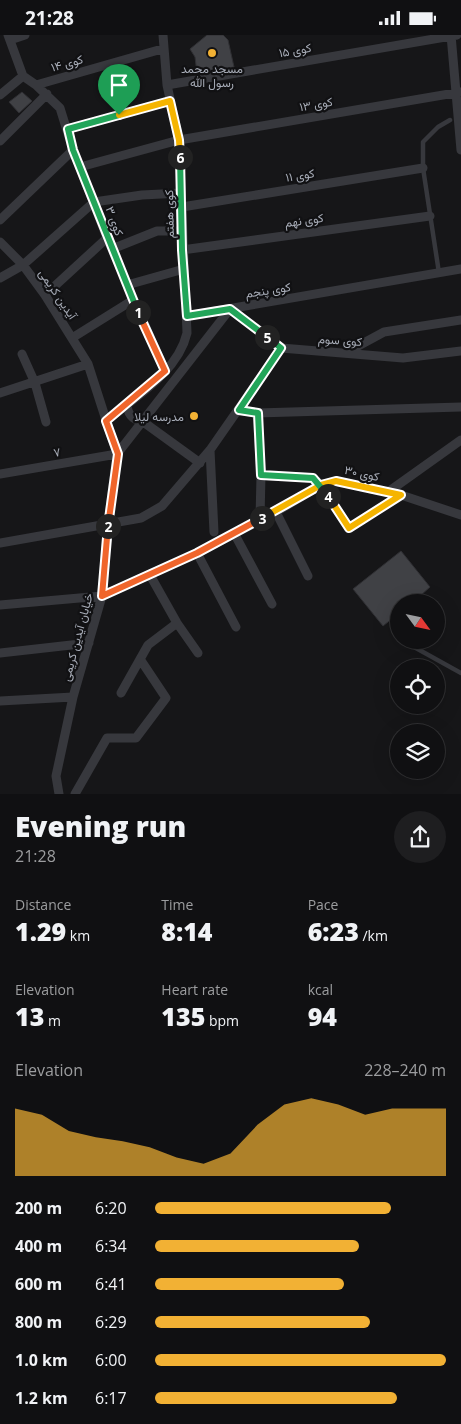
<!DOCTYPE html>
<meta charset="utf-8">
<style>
body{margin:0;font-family:"Open Sans",Vazirmatn,sans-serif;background:#1e1e20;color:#f1f3f6;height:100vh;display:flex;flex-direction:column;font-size:19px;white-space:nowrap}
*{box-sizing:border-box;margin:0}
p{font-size:16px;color:#9c9d9f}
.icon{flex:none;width:28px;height:28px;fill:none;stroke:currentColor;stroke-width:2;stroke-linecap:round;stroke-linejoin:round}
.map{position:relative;height:759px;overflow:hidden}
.drawer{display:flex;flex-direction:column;background:#101012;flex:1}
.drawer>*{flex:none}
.needle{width:32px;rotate:123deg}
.tools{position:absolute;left:390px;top:559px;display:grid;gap:10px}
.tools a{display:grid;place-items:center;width:55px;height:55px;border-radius:50%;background:#101012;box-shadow:0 5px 20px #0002,0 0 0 1px #303032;font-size:25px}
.pin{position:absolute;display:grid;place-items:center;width:42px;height:42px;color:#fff;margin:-51px -21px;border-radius:50% 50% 50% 0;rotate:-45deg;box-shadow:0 0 5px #0007}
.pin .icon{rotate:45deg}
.km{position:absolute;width:25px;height:25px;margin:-12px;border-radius:50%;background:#222;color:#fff;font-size:14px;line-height:25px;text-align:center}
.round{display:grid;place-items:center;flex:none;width:52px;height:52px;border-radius:26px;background:#1e1e20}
.headline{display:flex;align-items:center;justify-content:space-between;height:85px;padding:0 15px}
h1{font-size:28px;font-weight:800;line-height:38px}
.metrics{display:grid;grid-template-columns:repeat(3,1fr);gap:8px;height:85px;padding:5px 15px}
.metrics div{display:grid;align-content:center}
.metrics b{font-size:25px;font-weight:800}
.metrics small{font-size:14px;font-weight:400}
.metrics p{font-size:14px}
.chart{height:140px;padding:10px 15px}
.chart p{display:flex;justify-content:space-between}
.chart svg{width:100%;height:90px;margin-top:5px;fill:#f2b134;opacity:.7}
ul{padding:0 15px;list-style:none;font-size:16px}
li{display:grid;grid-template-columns:80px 60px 1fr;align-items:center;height:38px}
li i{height:12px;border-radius:6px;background:#f2b134}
.status{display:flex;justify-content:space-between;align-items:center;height:35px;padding:0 25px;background:#101012;direction:ltr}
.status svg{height:14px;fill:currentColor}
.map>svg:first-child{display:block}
.building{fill:#404145;stroke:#303034}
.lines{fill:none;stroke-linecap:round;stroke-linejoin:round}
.lane{stroke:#37383d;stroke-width:4.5}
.street{stroke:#37383d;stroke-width:9}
.split-1-casing{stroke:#fff;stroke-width:10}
.split-2-casing{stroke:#fff;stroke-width:10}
.split-3-casing{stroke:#fff;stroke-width:10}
.split-4-casing{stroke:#fff;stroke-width:10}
.split-5-casing{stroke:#fff;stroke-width:10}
.split-6-casing{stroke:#fff;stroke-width:10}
.split-7-casing{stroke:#fff;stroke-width:10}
.split-1{stroke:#22a559;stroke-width:6}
.split-2{stroke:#f0652b;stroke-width:6}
.split-3{stroke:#f0652b;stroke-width:6}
.split-4{stroke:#f5b400;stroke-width:6}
.split-5{stroke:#22a559;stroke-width:6}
.split-6{stroke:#22a559;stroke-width:6}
.split-7{stroke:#f5b400;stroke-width:6}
.poi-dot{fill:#f2b134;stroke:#111113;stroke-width:2}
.labels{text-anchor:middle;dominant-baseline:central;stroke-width:4.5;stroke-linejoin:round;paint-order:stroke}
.street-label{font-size:12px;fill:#a8adb8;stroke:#111113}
.poi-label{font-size:12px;fill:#a8adb8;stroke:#111113}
</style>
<div class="status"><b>21:28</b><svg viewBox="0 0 49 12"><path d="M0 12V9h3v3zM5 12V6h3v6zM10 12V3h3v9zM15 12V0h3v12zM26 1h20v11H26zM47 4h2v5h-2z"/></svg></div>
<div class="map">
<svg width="461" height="759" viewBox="0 0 461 759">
<rect width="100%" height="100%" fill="#161618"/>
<path class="building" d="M 207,0 L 223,0 L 228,5 L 234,32 L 197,38 L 195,22 L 190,14 Z
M 22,57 L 32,66 L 19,78 L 9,67 Z
M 401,516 L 430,552 L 412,568 L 399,568 L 399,578 L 383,591 L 353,554 Z"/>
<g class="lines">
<path class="lane" d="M 439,238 L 423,133 L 423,107 L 438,92 L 450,85
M 405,607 L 461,638"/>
<path class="street" d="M 8,0 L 23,41 L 36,50 L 60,73 L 73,115 L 107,203 L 165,336
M 451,0 L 461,115
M 10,5 L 25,0
M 36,50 L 162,14
M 167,50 L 457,0
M 0,60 L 23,41
M 68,94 L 170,66
M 0,106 L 47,59
M 80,132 L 179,105 L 461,57
M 94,167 L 142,160 L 181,158
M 182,172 L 423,133
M 0,185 L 73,115
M 0,207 L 23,230 L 45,260 L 88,329 L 117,419 L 108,489 L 102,561 L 73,662 L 56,741 L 59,759
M 112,214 L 157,196 L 182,196
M 182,215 L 430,181
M 0,243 L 23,230 L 94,167
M 127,250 L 184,234
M 45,260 L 107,203
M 230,274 L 281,313 L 403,323 L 461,316
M 187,281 L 461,234
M 72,303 L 133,265
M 347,317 L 384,297 L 461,285
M 22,319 L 35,348 L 46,387
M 0,358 L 88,329
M 127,368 C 127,378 132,385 142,386 L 200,428
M 239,375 L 257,378 L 261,440 L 260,484
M 257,378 L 461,372
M 106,386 C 135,362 178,337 187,298 L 179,105 L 167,50 L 163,0
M 210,415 L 214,497
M 117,419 L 230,274
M 0,439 L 117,419
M 261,440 L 313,443 L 321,450 L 349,493 L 401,460
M 388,457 L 461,405
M 276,477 L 308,541
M 234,498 L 272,569
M 0,508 L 141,483 L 162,471 L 210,415 L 281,313
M 197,518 L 236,592
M 150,540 L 177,588 L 198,618
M 0,570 L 102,561 L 197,518 L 276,477 L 321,450 L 336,446 L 401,460 L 461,480
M 0,618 L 89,608
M 121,658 L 148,610 L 177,588
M 0,666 L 73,662
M 75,759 L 107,703 L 136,703 L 166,663 L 140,624"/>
</g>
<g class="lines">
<defs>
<path id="split-1" d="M 119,80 L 68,94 L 73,115 L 138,277"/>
<path id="split-2" d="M 108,491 L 118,419 L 106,386 L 165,336 L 138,277"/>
<path id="split-3" d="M 108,491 L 102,561 L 197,518 L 262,483"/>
<path id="split-4" d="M 262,483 L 321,450 L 336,446 L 401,460 L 349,493 L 328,461"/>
<path id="split-5" d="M 267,302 L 281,313 L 239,375 L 258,378 L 261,440 L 313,443 L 328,461"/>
<path id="split-6" d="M 180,122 L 182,215 L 187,281 L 230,274 L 267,302"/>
<path id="split-7" d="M 119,80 L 170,66 L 179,105 L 180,122"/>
</defs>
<use href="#split-1" class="split-1-casing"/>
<use href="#split-2" class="split-2-casing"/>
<use href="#split-3" class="split-3-casing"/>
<use href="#split-4" class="split-4-casing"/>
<use href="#split-5" class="split-5-casing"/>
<use href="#split-6" class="split-6-casing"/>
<use href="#split-7" class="split-7-casing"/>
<use href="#split-1" class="split-1"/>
<use href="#split-2" class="split-2"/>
<use href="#split-3" class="split-3"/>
<use href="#split-4" class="split-4"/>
<use href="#split-5" class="split-5"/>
<use href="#split-6" class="split-6"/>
<use href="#split-7" class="split-7"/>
</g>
<g class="poi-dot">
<circle cx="212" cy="18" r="5"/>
<circle cx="194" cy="381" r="5"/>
</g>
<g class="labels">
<g class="street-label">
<text transform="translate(295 15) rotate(-10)">کوی ۱۵</text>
<text transform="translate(67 28) rotate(-16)">کوی ۱۴</text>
<text transform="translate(316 69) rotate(-10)">کوی ۱۳</text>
<text transform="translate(300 140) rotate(-9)">کوی ۱۱</text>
<text transform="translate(169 179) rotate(-91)">کوی هفتم</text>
<text transform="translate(304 185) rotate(-8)">کوی نهم</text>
<text transform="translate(115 186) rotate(70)">کوی ۳</text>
<text transform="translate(268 255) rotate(-9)">کوی پنجم</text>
<text transform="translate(58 259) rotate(56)">آیدین کریمی</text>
<text transform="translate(340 305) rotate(4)">کوی سوم</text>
<text transform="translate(57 417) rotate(-10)">۷</text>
<text transform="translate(362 438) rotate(12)">کوی ۳۰</text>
<text transform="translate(77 602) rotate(-75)">خیابان آیدین کریمی</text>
</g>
<g class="poi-label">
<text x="212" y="33">مسجد محمد<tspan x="212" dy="14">رسول الله</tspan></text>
<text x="184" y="381" text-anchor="end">مدرسه لیلا</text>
</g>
</g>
</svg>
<div class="tools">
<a><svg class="needle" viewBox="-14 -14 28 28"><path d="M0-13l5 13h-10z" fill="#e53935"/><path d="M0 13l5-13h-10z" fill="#9c9d9f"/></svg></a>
<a><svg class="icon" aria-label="locate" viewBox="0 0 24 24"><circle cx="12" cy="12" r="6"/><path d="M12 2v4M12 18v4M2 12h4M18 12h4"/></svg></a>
<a><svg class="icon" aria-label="layers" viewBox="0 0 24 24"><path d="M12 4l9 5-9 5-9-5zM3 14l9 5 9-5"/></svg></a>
</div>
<div class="pin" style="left:119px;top:80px;background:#1e9e55"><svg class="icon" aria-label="arrive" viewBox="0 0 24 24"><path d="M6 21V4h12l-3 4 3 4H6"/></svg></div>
<b class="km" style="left:138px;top:277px">1</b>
<b class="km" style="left:108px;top:491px">2</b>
<b class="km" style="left:262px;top:483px">3</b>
<b class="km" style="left:328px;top:461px">4</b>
<b class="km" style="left:267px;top:302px">5</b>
<b class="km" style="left:180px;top:122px">6</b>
</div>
<section class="drawer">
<div class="headline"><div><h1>Evening run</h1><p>21:28</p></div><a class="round"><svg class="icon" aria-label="share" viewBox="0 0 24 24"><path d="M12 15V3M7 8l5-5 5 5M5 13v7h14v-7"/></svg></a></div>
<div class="metrics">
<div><p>Distance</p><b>1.29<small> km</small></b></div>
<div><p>Time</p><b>8:14</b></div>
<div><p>Pace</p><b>6:23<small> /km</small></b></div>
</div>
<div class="metrics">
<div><p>Elevation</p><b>13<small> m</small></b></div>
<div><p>Heart rate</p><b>135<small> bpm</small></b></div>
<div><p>kcal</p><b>94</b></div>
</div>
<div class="chart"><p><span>Elevation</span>228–240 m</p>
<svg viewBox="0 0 160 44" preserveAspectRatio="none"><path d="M0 44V11L10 14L20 22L30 25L40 27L50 30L60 35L70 38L80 33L90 19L100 9L110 6L120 9L130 14L140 11L150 11L160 11V44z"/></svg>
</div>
<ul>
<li><b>200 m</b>6:20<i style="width:81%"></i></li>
<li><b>400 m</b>6:34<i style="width:70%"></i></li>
<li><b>600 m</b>6:41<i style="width:65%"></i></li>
<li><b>800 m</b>6:29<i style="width:74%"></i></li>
<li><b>1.0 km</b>6:00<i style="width:100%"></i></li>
<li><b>1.2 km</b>6:17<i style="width:83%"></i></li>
</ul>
</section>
